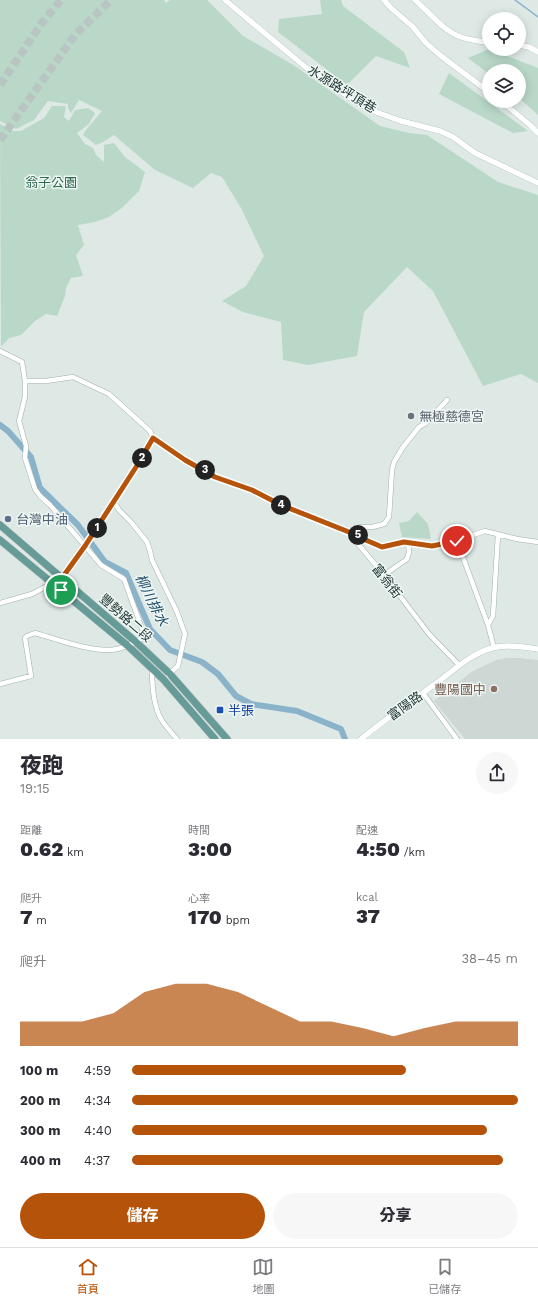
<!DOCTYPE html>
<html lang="zh-TW">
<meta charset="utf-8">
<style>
body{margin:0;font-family:"Work Sans","Noto Sans TC",sans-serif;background:#f7f7f7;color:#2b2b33;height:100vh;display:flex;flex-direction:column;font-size:15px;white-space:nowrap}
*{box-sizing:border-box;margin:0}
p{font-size:13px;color:#7c7c81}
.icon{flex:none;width:22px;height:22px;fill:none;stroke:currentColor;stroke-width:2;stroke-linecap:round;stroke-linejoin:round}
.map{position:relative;height:739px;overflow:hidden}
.panel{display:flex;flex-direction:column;background:#fff;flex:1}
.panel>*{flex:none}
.fabs{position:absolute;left:482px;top:12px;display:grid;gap:8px}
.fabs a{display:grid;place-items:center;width:44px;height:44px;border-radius:50%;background:#fff;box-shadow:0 2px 10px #0003;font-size:20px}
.pin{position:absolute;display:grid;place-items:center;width:34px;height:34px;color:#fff;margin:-17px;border:2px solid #fff;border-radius:50%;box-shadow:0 1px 4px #0007}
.km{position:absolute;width:20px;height:20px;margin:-10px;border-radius:50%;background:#222;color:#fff;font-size:11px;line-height:20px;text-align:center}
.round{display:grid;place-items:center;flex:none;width:42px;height:42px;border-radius:21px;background:#f7f7f7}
.headline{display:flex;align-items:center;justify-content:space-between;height:68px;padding:0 20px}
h1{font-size:22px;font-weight:800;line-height:30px}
.stats{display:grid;grid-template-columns:repeat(3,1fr);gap:6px;height:68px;padding:4px 20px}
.stats div{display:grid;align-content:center}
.stats b{font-size:20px;font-weight:800}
.stats small{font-size:11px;font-weight:400}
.stats p{font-size:11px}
.chart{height:112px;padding:8px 20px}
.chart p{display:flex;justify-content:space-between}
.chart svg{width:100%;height:72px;margin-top:4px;fill:#b45309;opacity:.7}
.button{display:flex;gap:8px;margin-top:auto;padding:8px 20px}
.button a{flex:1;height:46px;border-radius:24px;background:#b45309;color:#fff;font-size:16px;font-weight:800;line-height:46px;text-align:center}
.button a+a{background:#f7f7f7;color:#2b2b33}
ul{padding:0 20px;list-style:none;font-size:13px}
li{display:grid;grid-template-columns:64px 48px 1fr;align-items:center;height:30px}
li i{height:10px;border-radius:5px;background:#b45309}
.menu{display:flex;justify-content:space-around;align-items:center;height:56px;border-top:1px solid #e1e1e2;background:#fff;font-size:11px;color:#7c7c81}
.menu a{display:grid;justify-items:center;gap:2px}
.menu .current{color:#b45309}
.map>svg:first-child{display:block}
.built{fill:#cdd8d5}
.green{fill:#b9d8c8}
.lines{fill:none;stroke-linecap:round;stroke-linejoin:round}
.stream{stroke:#8ab3ca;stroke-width:1.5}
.canal{stroke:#8ab3ca;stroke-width:6}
.motorway-tunnel{stroke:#b8c5c3;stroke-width:8;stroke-dasharray:8 4;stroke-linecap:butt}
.minor-casing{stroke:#a2b0ad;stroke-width:5.5}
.tertiary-casing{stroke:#a2b0ad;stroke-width:6}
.primary-casing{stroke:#bcc3c2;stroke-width:8}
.minor{stroke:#fff;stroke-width:4.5}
.tertiary{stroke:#fff;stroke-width:5.5}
.primary{stroke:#669b98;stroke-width:7}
.route-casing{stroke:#fff;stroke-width:8}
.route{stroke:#b45309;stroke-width:5}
.worship-dot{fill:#6b7280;stroke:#eef6f3;stroke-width:1.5}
.service-dot{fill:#5c6f8a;stroke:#eef6f3;stroke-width:1.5}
.education-dot{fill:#8d6e63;stroke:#eef6f3;stroke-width:1.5}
.transit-dot{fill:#1a4fb4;stroke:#eef6f3;stroke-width:1.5}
.labels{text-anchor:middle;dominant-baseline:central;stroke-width:3;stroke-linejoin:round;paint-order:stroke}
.street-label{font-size:13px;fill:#213735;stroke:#eef6f3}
.park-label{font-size:13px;fill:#2f6a52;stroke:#eef6f3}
.worship-label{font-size:13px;fill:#5b616d;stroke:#eef6f3;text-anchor:start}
.service-label{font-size:13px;fill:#4e5e75;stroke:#eef6f3;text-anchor:start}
.education-label{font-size:13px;fill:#785e54;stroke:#eef6f3;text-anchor:end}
.transit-label{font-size:13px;fill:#164399;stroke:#eef6f3;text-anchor:start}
.water-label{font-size:14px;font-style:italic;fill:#21516d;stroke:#eef6f3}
</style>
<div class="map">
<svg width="538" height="739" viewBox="0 0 538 739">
<rect width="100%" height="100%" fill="#dee9e6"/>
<path class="built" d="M 507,658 L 519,658 L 538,660 L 538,739 L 465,739 L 434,701 L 473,671 L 496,660 Z"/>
<path class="green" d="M 0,0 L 164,0 L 166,3 L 170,0 L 207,0 L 243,36 L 295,66 L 380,126 L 409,133 L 427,135 L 498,182 L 538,195 L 538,383 L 521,374 L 483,386 L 433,291 L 407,267 L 364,312 L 357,356 L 308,365 L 283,360 L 281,322 L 243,312 L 222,301 L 246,286 L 264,256 L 241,208 L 222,177 L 211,173 L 193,188 L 155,170 L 114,135 L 103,142 L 96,145 L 83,135 L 86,130 L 102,111 L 79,100 L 71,113 L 68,108 L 68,104 L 48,101 L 34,120 L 16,129 L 0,121 Z
M 320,0 L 341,0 L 343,6 L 404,52 L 410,68 L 376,56 L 347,85 L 278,32 L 279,19 L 322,14 Z
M 489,49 L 538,68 L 538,115 L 519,98 L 519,71 L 489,71 L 489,74 L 468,58 Z
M 449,73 L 528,131 L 513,133 L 439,94 Z
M 52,106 L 66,106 L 64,117 L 69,121 L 75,110 L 88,108 L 95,113 L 89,124 L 77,133 L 85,144 L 93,148 L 96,155 L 104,162 L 104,145 L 114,143 L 125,157 L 145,172 L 139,191 L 122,208 L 109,217 L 95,222 L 78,225 L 84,245 L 76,255 L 83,276 L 71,278 L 66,288 L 65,296 L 57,316 L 46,314 L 35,321 L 21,335 L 9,338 L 1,347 L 0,124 L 14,131 L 21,131 L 44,118 Z
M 417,512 L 428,524 L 431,539 L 402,537 L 399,523 L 409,521 Z"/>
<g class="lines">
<path class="stream" d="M 515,0 L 538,17"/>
<path class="canal" d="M 0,425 L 8,431 L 31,457 L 40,488 L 78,525 L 105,562 L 126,573 L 150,629 L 170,650 L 202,662 L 218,674 L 236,696 L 251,704 L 297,711 L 341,729 L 345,739"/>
<path class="motorway-tunnel" d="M 0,85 L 41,24 L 61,0
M 0,140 L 75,35 L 111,0"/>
<defs>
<path id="minor" d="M 0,351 L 22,362 L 25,381 L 25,397 L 19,421 L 26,446 L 25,458 L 35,489 L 40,496 L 50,505 L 101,565 L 124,579 L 145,637 C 136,642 127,647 117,649 C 96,654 56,639 35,633 L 27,636 L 25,638 L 31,676 L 0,684
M 25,381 L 46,381 L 73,377 L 109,394 L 150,431 L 153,438
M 153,438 L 185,460 L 215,477 L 253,490 L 281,505 L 359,535 L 368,541 L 383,547 L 404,542 L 432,546 L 446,544 L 485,531 L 517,539 L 538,542
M 114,502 L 119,510 L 131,522 L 147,542 L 150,551 L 152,560 L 177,612 L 185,634 L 178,666 L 168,675
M 348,532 L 360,527 L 372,527 L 384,524 L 389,517 L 392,470 L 394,462 L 403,447 L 419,427 L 426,423 L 447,400
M 348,532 L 384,575 L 429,634 L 459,665
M 457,541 L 488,625 L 494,648
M 384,575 L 407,559 L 409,552 L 408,542
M 0,603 L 32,594 L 62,578 L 85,546 L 114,502 L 138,465 L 153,438
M 488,625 L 493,616 L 498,535
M 152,669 C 152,685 153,705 161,719 C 165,726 172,733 177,739
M 423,693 L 457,739"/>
<path id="tertiary" d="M 225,0 L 309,70 L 352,99 L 376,112 L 401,121 L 440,131 L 453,137 L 475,153 L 538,183
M 384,0 L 391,8 L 413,27 L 426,43 L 441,56 L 489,92
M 415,0 C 429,12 443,31 461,37 C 470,40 480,41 489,43
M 519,45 L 529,47 L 538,52
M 501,101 L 530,125 L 538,133
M 361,739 C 385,719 411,702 435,684 C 453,671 470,654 492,648 C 506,644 524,647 538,649"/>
<path id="primary" d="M 0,525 L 136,642 L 170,674 L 227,739
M 0,540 L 128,646 L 163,679 L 215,739"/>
</defs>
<use href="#minor" class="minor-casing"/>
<use href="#tertiary" class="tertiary-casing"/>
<use href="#primary" class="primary-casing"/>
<use href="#minor" class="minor"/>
<use href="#tertiary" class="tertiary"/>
<use href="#primary" class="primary"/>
</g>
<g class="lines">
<defs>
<path id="route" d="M 61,590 L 52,584 L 62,578 L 85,546 L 138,464 L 153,438 L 185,460 L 215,477 L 252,490 L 281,505 L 359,536 L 368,541 L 382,547 L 404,542 L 432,546 L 457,541"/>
</defs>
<use href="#route" class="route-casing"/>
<use href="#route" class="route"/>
</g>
<circle class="worship-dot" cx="411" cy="416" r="4"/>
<circle class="service-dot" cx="8" cy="519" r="4"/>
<circle class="education-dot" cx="494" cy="689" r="4"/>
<rect class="transit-dot" x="216" y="706" width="8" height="8" rx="2"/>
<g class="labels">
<g class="street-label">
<text transform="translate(342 89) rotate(32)">水源路坪頂巷</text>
<text transform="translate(387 581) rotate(52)">富翁街</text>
<text transform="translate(126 618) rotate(41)">豐勢路二段</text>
<text transform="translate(405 706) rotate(-36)">富陽路</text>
</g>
<g class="park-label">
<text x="51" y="182">翁子公園</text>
</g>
<g class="worship-label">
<text x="419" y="416">無極慈德宮</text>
</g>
<g class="service-label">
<text x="16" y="519">台灣中油</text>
</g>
<g class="education-label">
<text x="486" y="689">豐陽國中</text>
</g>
<g class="transit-label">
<text x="228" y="710">半張</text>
</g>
<g class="water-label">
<text transform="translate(152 600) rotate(64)">柳川排水</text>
</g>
</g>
</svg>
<div class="fabs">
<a><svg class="icon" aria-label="locate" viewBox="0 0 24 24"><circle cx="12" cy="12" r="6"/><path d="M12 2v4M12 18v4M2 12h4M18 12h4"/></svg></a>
<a><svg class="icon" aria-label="layers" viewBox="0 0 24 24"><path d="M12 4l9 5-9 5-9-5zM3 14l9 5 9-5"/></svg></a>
</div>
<div class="pin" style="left:61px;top:590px;background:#1e9e55"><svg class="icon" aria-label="arrive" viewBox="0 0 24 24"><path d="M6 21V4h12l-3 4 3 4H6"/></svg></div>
<div class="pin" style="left:457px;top:541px;background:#d93025"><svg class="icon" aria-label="check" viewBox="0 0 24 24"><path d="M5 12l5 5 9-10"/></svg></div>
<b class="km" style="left:97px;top:528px">1</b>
<b class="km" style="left:142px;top:458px">2</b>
<b class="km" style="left:205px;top:470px">3</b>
<b class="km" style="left:281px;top:505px">4</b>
<b class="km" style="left:358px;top:535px">5</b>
</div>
<section class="panel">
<div class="headline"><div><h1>夜跑</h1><p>19:15</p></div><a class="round"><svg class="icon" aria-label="share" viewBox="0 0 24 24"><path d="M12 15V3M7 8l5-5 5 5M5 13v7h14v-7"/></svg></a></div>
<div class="stats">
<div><p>距離</p><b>0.62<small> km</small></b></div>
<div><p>時間</p><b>3:00</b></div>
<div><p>配速</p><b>4:50<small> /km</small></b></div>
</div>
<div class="stats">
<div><p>爬升</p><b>7<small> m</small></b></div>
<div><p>心率</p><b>170<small> bpm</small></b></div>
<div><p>kcal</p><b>37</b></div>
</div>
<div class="chart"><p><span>爬升</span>38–45 m</p>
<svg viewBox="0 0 160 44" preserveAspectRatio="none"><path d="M0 44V29L10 29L20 29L30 24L40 11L50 6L60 6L70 11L80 20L90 29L100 29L110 33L120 38L130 33L140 29L150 29L160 29V44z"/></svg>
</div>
<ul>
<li><b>100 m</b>4:59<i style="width:71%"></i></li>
<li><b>200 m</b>4:34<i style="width:100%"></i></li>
<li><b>300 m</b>4:40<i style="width:92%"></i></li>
<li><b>400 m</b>4:37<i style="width:96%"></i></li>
</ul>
<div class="button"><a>儲存</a><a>分享</a></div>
</section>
<nav class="menu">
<a class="current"><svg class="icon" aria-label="home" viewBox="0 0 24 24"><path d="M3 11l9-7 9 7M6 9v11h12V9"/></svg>首頁</a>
<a><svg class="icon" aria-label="map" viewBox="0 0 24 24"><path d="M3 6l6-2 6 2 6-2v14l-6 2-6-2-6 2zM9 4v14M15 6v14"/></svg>地圖</a>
<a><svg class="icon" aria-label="saved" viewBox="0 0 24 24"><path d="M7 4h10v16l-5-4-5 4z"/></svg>已儲存</a>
</nav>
